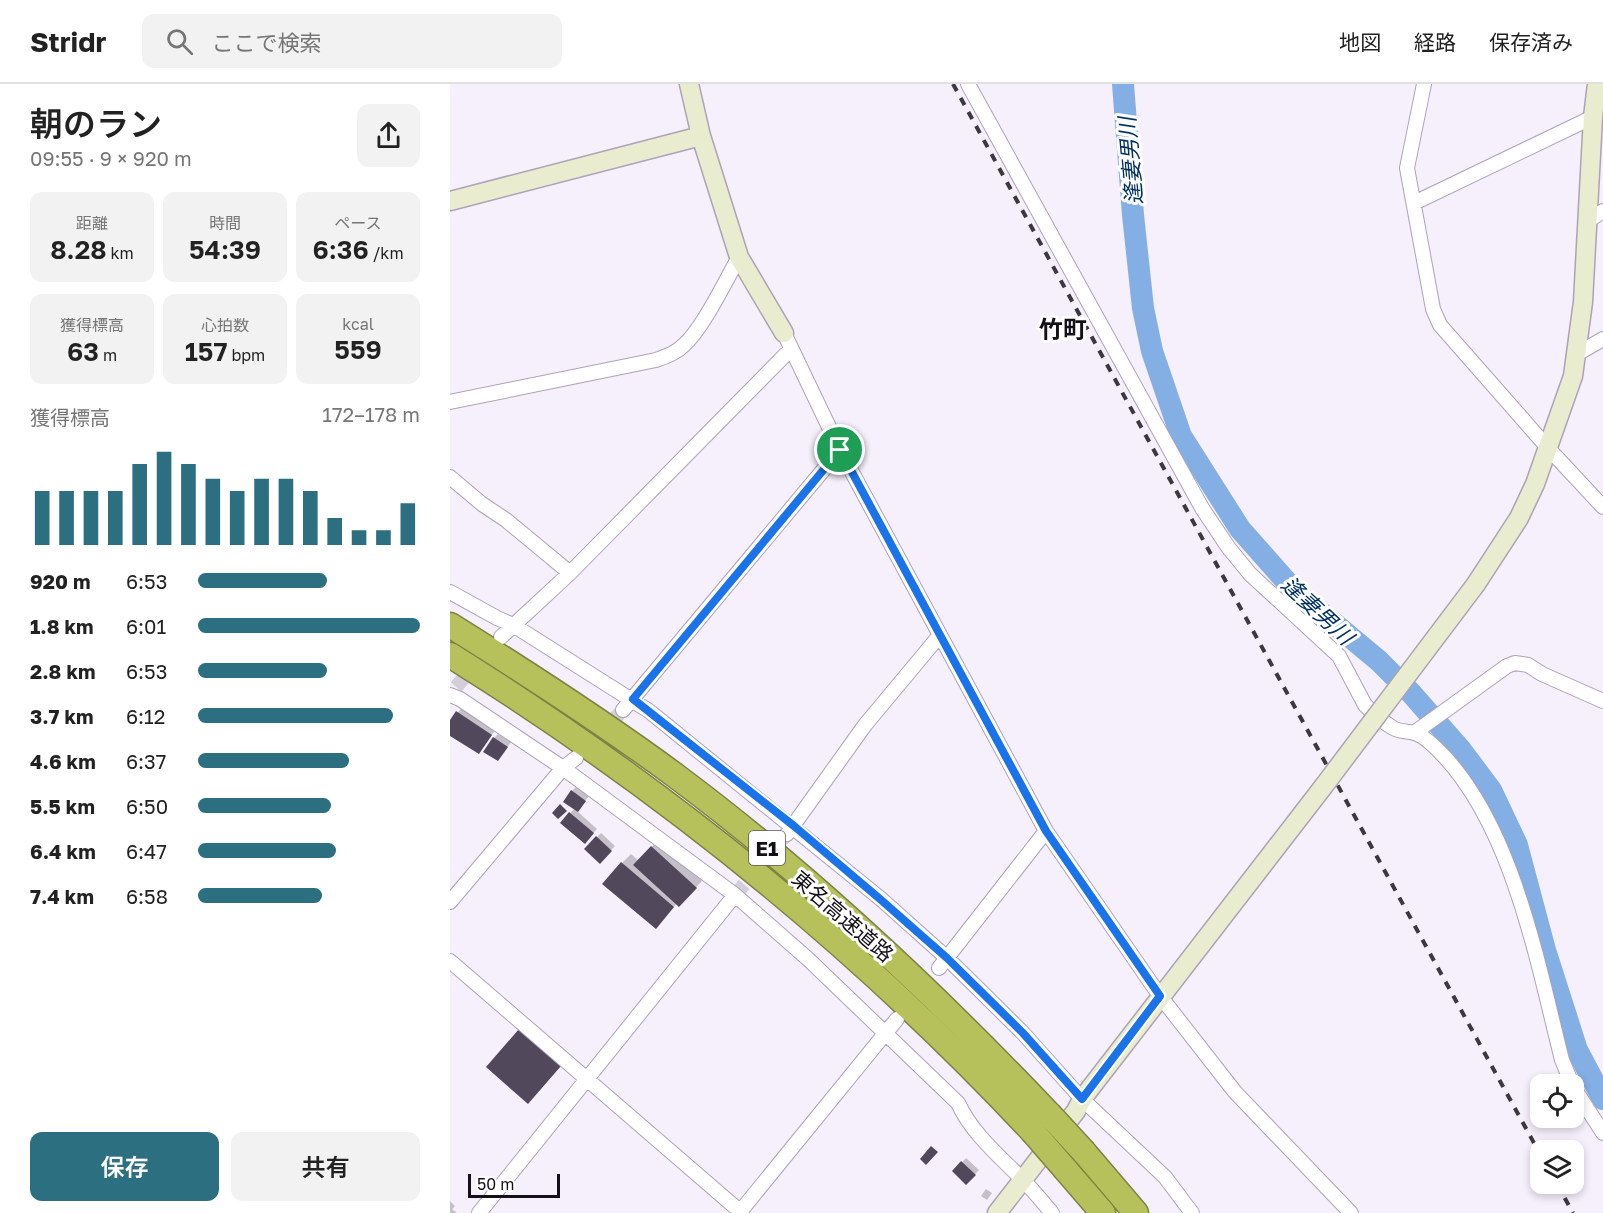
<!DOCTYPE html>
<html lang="ja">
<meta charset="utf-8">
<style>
body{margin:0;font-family:"Golos Text","Noto Sans JP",sans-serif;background:#f2f2f2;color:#222;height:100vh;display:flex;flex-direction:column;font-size:22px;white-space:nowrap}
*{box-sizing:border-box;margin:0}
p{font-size:20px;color:#767676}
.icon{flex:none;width:33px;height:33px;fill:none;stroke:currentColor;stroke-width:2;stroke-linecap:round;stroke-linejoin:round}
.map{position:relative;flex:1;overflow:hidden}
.panel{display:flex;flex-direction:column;background:#fff;width:450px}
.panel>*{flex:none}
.fabs{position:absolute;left:1080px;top:990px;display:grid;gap:12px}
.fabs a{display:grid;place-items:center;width:54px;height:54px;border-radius:12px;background:#fff;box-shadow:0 3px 9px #0003;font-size:30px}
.scale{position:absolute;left:18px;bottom:15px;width:92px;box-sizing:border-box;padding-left:6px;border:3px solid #141017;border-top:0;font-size:16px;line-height:21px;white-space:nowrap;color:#141017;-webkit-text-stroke:4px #fff;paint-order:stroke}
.pin{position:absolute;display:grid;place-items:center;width:51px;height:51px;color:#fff;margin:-26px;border:3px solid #fff;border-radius:50%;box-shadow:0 2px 6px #0007}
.round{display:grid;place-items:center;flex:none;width:63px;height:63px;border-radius:12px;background:#f2f2f2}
.overview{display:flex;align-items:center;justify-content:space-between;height:102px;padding:0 30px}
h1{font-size:33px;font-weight:600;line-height:45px}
.metrics{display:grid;grid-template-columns:repeat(3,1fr);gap:9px;height:102px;padding:6px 30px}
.metrics div{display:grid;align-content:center;border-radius:12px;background:#f2f2f2;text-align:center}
.metrics b{font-size:26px;font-weight:600}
.metrics small{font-size:16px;font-weight:400}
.metrics p{font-size:16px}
.chart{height:168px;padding:12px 30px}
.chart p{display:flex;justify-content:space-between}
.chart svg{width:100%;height:108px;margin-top:6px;stroke:#2b6f80;stroke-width:6}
.action{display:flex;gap:12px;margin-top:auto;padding:12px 30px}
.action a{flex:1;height:69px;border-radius:12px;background:#2b6f80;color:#fff;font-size:24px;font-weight:600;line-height:69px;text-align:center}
.action a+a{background:#f2f2f2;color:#222}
ul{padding:0 30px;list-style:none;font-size:20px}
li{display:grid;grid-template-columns:96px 72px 1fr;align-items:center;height:45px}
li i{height:15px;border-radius:8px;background:#2b6f80}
header{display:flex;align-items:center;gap:36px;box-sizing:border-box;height:84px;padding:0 30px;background:#fff;border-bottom:2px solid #e0e0e0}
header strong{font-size:28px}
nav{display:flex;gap:33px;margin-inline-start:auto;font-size:21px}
.search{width:420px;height:54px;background:#f2f2f2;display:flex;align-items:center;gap:15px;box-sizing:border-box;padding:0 21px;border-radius:12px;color:#767676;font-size:22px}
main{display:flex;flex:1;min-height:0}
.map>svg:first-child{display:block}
.shadow{fill:#0003}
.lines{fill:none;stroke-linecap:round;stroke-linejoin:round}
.river{stroke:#83afe5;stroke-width:22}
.building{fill:#52485b}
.street-tunnel{stroke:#d4ceda;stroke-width:14;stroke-dasharray:14 7;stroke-linecap:butt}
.street-casing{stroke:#ada2b7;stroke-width:16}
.secondary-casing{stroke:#ada2b7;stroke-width:21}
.highway-casing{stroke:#7d8343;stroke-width:27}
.street{stroke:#fff;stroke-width:14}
.secondary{stroke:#e9ecce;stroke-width:18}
.highway{stroke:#b6c15b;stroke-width:24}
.rail{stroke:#3c3840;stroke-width:4;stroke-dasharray:8 8;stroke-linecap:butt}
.secondary-bridge-casing{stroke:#ada2b7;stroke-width:21;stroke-linecap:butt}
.highway-bridge-casing{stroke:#7d8343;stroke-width:27;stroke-linecap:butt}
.secondary-bridge{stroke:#e9ecce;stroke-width:18}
.highway-bridge{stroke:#b6c15b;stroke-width:24}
.route-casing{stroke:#fff;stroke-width:12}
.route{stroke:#1a73e8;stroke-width:8}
.labels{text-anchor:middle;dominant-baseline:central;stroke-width:6;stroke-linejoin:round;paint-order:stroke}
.shield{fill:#fff;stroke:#5a585d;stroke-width:1.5}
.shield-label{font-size:20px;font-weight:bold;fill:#141017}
.street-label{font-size:21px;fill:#141017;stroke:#fff}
.water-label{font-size:22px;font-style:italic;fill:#023262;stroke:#fff}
.quarter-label{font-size:24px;font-weight:bold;fill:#141017;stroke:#fff}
</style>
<header>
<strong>Stridr</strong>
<div class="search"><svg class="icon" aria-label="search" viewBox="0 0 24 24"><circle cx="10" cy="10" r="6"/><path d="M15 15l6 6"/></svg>ここで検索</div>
<nav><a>地図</a><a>経路</a><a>保存済み</a></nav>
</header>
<main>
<section class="panel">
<div class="overview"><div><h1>朝のラン</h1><p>09:55 · 9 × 920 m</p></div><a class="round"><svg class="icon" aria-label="share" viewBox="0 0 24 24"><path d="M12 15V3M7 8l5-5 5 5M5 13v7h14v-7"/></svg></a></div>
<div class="metrics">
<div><p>距離</p><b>8.28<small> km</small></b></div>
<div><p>時間</p><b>54:39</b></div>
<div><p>ペース</p><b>6:36<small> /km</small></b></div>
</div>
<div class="metrics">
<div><p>獲得標高</p><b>63<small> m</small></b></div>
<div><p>心拍数</p><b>157<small> bpm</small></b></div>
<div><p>kcal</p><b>559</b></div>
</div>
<div class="chart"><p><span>獲得標高</span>172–178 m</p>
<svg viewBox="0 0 160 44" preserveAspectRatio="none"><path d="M5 44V22M15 44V22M25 44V22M35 44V22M45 44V11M55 44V6M65 44V11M75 44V17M85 44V22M95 44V17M105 44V17M115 44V22M125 44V33M135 44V38M145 44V38M155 44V27"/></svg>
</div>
<ul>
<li><b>920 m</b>6:53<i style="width:58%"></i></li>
<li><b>1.8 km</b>6:01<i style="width:100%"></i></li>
<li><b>2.8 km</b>6:53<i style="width:58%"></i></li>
<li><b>3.7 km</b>6:12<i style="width:88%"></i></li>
<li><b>4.6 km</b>6:37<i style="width:68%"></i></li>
<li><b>5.5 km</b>6:50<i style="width:60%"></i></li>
<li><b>6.4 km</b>6:47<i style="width:62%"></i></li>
<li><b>7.4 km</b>6:58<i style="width:56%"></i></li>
</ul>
<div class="action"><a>保存</a><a>共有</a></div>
</section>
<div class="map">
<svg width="1153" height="1129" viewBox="0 0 1153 1129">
<rect width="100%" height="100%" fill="#f6effc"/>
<path class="shadow" d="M 13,622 L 47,644 L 28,668 L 0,650 L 0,639 Z
M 48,650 L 61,658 L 48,676 L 44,654 Z
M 126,703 L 139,712 L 127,727 L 147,745 L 135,758 L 112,738 L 125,724 L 122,707 Z
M 151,749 L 165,762 L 150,778 L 136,765 Z
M 208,756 L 252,797 L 229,821 L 227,819 L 214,835 L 172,779 L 181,770 L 189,777 Z
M 516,1074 L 529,1086 L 516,1099 L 504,1087 Z
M 536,1105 L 542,1109 L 537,1116 L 531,1112 Z
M 0,1117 L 5,1122 L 2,1125 L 7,1129 L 0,1129 Z"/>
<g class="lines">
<path class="river" d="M 673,0 L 683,131 L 693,224 L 702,267 L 731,352 L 790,445 L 844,506 L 929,577 L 961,609 L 1011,666 L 1041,706 L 1067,761 L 1095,866 L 1127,966 L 1153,1015"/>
</g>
<path class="building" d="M 6,627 L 42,651 L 29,670 L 0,652 L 0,636 Z
M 43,653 L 58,663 L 48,677 L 33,668 Z
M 121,706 L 136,717 L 128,728 L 113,718 Z
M 110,720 L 117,727 L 108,735 L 102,729 Z
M 119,728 L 144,749 L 135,760 L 110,739 Z
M 146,752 L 162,767 L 150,780 L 134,765 Z
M 201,762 L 247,804 L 229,823 L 183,781 Z
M 171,778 L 224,823 L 206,845 L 152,800 Z
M 69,945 L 111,982 L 78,1020 L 36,983 Z
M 481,1062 L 488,1068 L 476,1081 L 470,1075 Z
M 511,1077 L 526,1091 L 516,1101 L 502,1087 Z"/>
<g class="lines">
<path class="street-tunnel" d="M 6,603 L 43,561
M 133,667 L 173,626
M 285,811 L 337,750"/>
<defs>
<path id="street" d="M 518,0 L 752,424 L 778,463 L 800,490 L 889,572 L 915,621 C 923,629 933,638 943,644 C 950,648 958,647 965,649 C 973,652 982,660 987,665 C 1062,738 1087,877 1112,976 L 1122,1000
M 974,0 L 957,84 L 983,225 L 990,241 L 1098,364 L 1153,423
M 964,119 L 1143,33
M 1138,137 L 1153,127
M 334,249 L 390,366 L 596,747 L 710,912 L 785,1008 L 901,1129
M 1127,270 L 1153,255
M 0,318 L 206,276 C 217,272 226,269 234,261 C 253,244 276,196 289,173
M 0,393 L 32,420 L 56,436 L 120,489
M 0,508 L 47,534 L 63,541 L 199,627 L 431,815 L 497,874 L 572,948 L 632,1015 L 715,1093 L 742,1129
M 51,553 L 120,489 L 341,265
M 0,611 L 10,615 L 113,684 L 285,811 L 358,875 L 508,1019 C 522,1049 547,1070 571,1094 C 582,1105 592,1117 602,1129
M 173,626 L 390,366
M 964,649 L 1057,582 L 1065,579 L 1078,581 L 1092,590 L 1153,617
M 337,750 L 415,641 L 490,551
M 0,818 L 113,684 L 126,674
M 0,877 L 292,1129
M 489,884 L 596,747
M 1124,1004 L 1153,1049
M 29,1129 L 285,811
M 289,1129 L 447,935"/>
<path id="secondary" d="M 239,0 L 251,52 L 289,173 L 334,249
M 0,117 L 251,52
M 1026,500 L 1069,434 L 1085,400 L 1123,292 L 1133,218 L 1143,33 L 1147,0
M 547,1129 L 626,1027 L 632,1015 L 873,703"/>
<path id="highway" d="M 0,541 C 77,589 153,638 226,692 C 360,792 484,909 599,1030
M 0,571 C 213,704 411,864 583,1048
M 634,1068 L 686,1129
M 615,1085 L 653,1129"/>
</defs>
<use href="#street" class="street-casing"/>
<use href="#secondary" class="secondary-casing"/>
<use href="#highway" class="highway-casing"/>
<use href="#street" class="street"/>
<use href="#secondary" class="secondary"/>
<use href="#highway" class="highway"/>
<path class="rail" d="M 503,0 L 1090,1070
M 1107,1100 L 1123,1129"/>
<defs>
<path id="secondary-bridge" d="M 873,703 L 1026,500"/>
<path id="highway-bridge" d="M 599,1030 L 634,1068
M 583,1048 L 615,1085"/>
</defs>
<use href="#secondary-bridge" class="secondary-bridge-casing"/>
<use href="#highway-bridge" class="highway-bridge-casing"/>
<use href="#secondary-bridge" class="secondary-bridge"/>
<use href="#highway-bridge" class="highway-bridge"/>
</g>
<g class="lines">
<defs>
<path id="route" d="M 390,366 L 596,747 L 710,912 L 632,1015 L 572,948 L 497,874 L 430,815 L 344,742 L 183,615 Z"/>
</defs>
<use href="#route" class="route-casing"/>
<use href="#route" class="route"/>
</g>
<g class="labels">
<rect class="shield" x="299" y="747" width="36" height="34" rx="4.5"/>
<g class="shield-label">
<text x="317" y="764">E1</text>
</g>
<g class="street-label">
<text transform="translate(393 832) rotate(41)">東名高速道路</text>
</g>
<g class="water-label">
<text transform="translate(680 77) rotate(-95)">逢妻男川</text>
<text transform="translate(868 526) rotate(43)">逢妻男川</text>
</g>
<g class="quarter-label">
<text x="613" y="244">竹町</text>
</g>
</g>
</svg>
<div class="fabs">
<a><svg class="icon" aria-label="locate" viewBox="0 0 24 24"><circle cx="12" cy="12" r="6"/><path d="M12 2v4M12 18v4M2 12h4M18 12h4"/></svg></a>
<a><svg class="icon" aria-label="layers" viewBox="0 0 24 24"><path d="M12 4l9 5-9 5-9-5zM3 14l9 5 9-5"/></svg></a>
</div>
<div class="scale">50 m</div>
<div class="pin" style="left:390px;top:366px;background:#1e9e55"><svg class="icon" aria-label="arrive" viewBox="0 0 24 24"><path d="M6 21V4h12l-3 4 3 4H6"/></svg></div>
</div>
</main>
